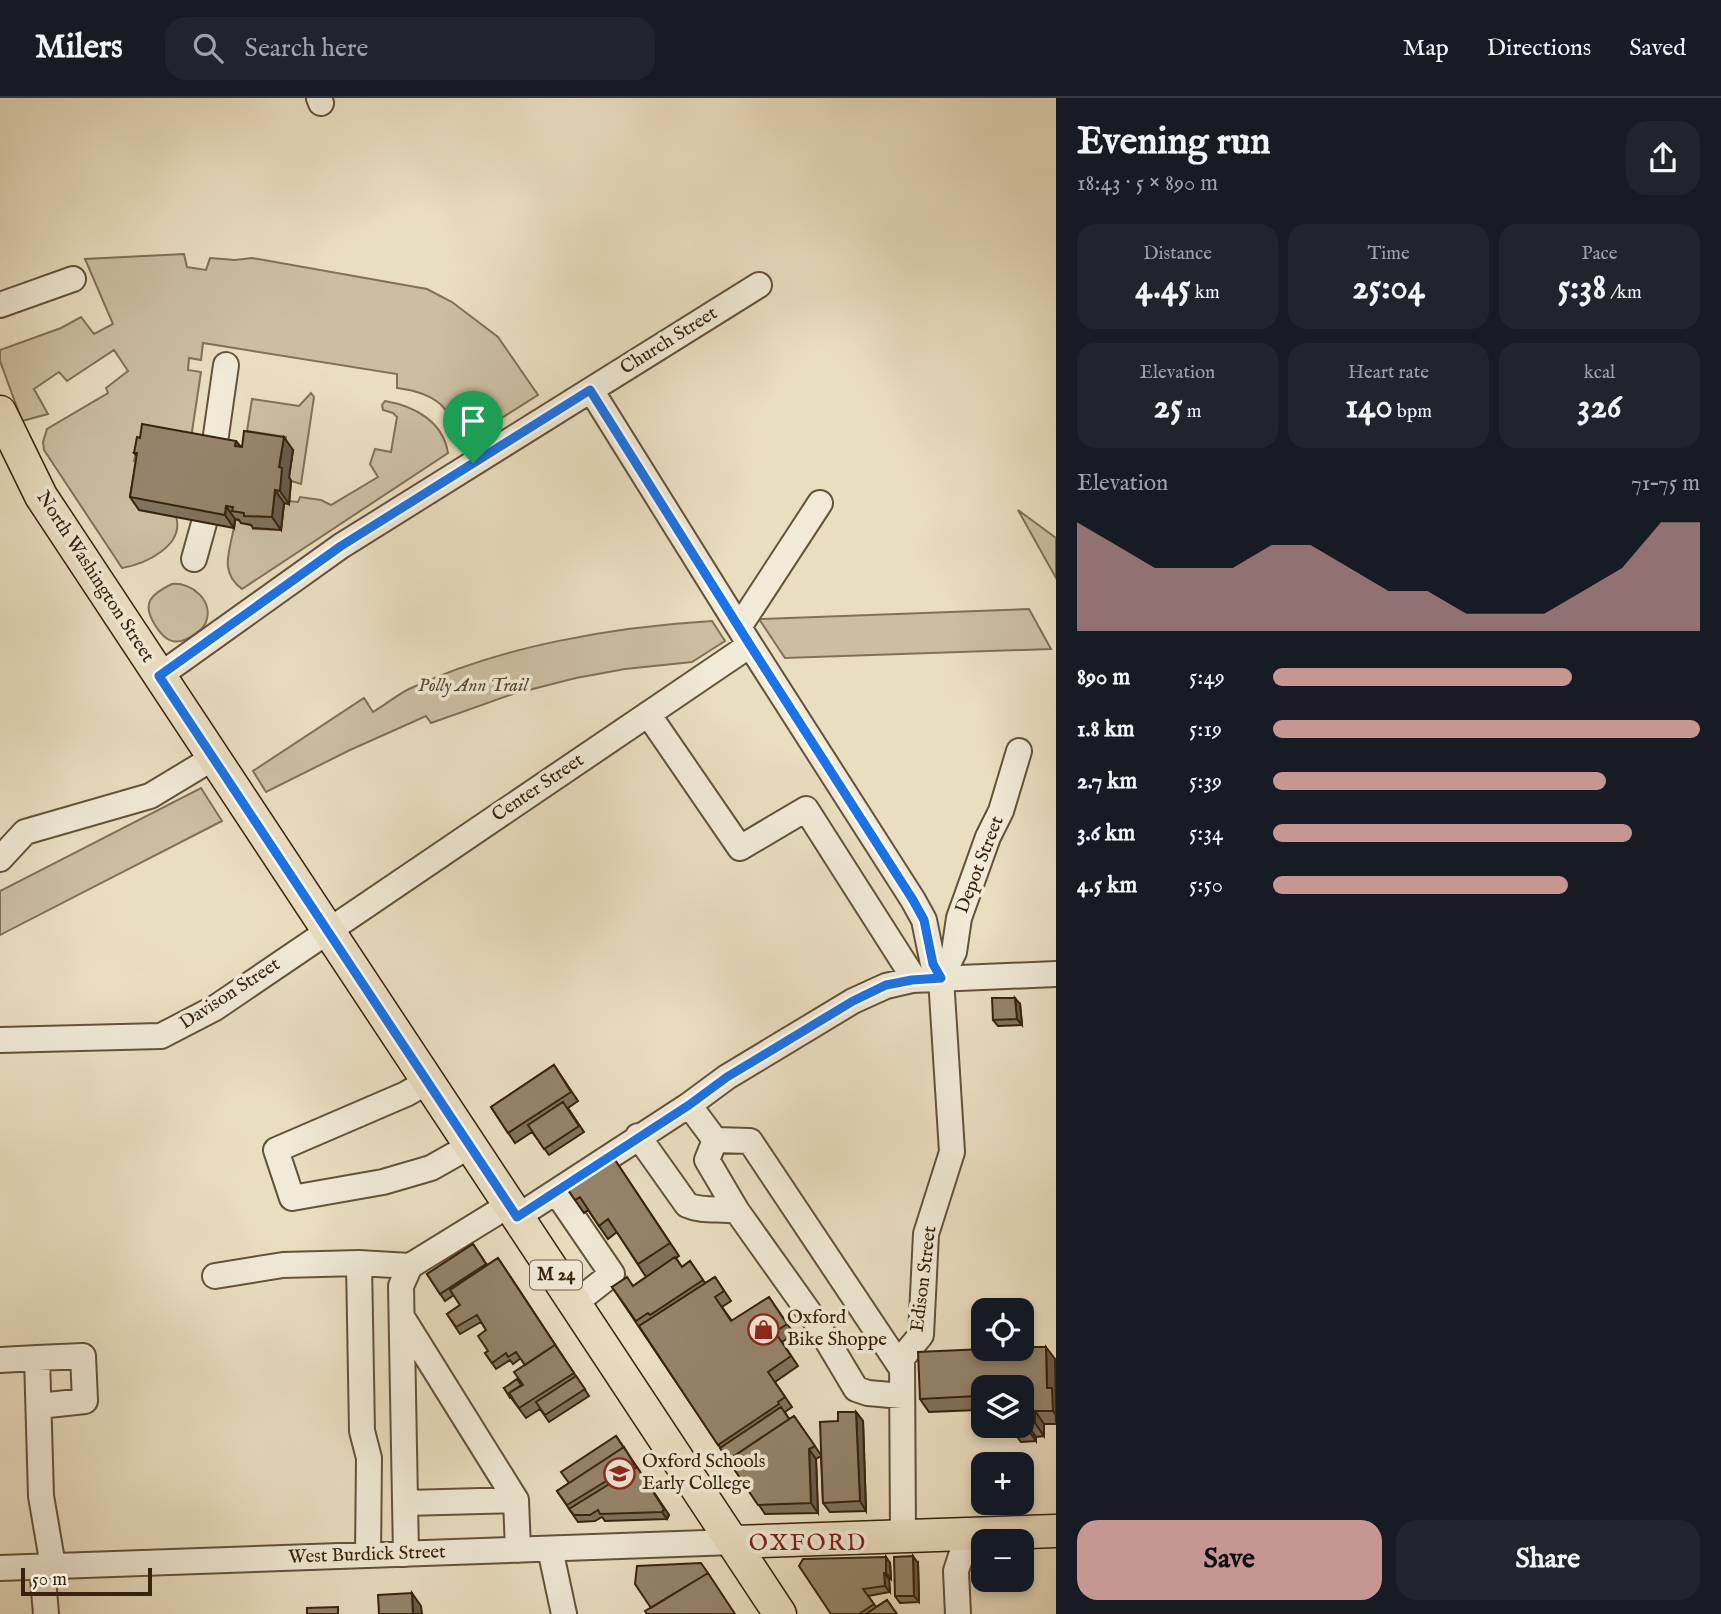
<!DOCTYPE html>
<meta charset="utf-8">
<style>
body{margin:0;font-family:"IM FELL English",serif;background:#20242c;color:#f1f3f6;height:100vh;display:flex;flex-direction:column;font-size:26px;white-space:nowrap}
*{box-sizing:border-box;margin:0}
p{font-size:23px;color:#9ea1a6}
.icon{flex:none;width:38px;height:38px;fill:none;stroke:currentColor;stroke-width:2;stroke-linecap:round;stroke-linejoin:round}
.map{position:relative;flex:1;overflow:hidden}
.panel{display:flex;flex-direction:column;background:#171b24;width:665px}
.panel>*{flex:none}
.controls{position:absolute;left:971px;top:1200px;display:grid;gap:14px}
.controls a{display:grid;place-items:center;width:63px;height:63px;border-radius:14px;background:#171b24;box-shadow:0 4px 10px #0003;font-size:35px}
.scale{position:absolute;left:21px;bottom:18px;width:131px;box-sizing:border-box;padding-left:7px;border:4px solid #38230d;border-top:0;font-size:19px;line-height:24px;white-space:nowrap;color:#38230d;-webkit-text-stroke:5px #f1ead7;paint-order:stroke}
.pin{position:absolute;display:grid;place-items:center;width:60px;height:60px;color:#fff;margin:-72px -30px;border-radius:50% 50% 50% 0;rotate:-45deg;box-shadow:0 0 7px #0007}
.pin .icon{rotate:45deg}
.round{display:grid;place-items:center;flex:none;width:74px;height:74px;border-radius:21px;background:#20242c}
.headline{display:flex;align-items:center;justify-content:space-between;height:119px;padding:0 21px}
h1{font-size:38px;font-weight:800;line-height:52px}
.figures{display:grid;grid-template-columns:repeat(3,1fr);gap:10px;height:119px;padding:7px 21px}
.figures div{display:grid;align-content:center;border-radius:18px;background:#20242c;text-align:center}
.figures b{font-size:35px;font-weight:800}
.figures small{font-size:19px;font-weight:400}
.figures p{font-size:19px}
.chart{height:196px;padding:14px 21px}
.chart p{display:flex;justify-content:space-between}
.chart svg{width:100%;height:126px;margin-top:7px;fill:#c59692;opacity:.7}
.primary-button{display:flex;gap:14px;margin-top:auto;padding:14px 21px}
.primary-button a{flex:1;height:80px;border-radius:21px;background:#c59692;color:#111;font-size:28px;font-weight:800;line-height:80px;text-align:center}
.primary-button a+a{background:#20242c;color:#f1f3f6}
ul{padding:0 21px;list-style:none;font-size:23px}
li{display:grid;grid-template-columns:112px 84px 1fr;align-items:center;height:52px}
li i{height:18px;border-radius:9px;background:#c59692}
header{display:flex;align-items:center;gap:42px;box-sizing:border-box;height:98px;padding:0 35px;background:#171b24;border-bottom:2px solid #363941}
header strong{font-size:33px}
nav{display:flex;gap:38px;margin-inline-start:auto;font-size:24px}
.search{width:490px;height:63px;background:#20242c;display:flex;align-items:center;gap:18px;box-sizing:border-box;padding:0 24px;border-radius:21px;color:#9ea1a6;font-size:26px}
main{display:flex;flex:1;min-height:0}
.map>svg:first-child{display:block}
.green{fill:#ccbea2;stroke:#827058;stroke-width:2}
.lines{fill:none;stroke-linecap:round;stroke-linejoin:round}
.minor-casing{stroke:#64523a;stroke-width:28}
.major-casing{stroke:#38230d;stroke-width:35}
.minor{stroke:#f1ead7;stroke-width:24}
.major{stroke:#eadec1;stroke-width:32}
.wall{fill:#80725c;stroke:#38230d;stroke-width:2}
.shaded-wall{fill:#685c4b;stroke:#38230d;stroke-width:2}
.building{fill:#95846b;stroke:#38230d;stroke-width:2}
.route-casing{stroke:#fff;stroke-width:14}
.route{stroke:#1a73e8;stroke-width:9}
.labels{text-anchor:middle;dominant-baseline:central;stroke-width:7;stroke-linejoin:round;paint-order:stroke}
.shield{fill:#f1ead7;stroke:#705f4a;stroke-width:2}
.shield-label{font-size:18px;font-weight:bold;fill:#38230d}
.street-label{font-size:19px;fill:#38230d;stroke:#f1ead7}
.park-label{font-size:19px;font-style:italic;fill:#5d4a32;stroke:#f1ead7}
.poi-label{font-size:19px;fill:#38230d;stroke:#f1ead7;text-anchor:start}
.quarter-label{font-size:23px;letter-spacing:2px;fill:#7a1f14;stroke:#f1ead7}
</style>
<header>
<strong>Milers</strong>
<div class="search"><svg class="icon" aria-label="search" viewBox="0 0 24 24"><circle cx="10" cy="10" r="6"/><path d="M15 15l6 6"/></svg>Search here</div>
<nav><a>Map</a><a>Directions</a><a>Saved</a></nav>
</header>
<main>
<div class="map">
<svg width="1056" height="1516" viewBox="0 0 1056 1516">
<rect width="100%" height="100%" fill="#eadec1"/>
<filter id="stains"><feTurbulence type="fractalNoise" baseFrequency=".00286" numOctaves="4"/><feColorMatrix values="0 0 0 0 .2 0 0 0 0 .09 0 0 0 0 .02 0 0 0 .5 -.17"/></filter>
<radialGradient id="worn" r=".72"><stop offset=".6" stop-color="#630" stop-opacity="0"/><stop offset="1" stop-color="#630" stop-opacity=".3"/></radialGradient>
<path class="green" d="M 184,156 L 187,169 L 206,172 L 210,160 L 235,162 L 252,160 L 427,191 L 452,204 L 498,239 L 538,297 L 470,340 C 457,333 453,321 444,310 C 433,297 413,292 397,290 L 397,276 L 203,245 L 201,262 L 189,260 L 188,272 L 201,274 L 190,347 L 136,353 L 134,363 L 144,365 C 152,378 172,404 176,418 C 185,448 145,466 122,470 L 44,352 L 43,344 L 47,331 L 108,295 L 106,290 L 128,273 L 114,252 L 67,283 L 59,274 L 34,291 L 48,316 L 22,323 L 0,263 L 0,252 L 61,230 L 81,219 L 94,236 L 113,226 L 85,161 Z
M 311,295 L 314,299 L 301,386 L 288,382 L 293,352 L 285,351 L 286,339 L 247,333 L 252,301 L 299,308 Z
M 385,303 C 414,308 443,323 448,355 L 242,491 C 216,472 233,448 235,421 L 253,428 L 253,431 L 281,432 L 284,405 L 288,406 L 289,403 L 298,404 L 300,399 L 321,402 L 331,407 L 378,379 L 370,366 L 375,351 L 391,354 L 397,319 L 393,315 L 383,312 L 382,307 Z
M 1018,412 L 1056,440 L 1056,480 Z
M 172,486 C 192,484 214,503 206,524 C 204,530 199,533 195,536 C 177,549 166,545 155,527 C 141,505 151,496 172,486 Z
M 1029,511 L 1051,551 L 785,560 L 759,521 Z
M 712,523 L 725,543 L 692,564 L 625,571 L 576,580 L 513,596 L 431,625 L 426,618 L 350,652 L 266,694 L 253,673 L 364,600 L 373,614 C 385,607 397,597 409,591 C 500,548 613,529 712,523 Z
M 201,690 L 222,723 L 0,837 L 0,793 Z"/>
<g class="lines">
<defs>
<path id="minor" d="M 319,0 L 321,5
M 0,207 L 73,181
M 591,292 L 750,547 L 913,802 L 924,822 L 933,866 L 941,880 L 952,1054 L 926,1136 L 921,1237 L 902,1260 L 903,1438
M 214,351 L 226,267
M 194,461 L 204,425
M 739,529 L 820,405
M 159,578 L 341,448 L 759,187
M 648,616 L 740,750 L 806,711 L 915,882
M 0,761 L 25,734 L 150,698 L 213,660
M 941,880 L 954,854 L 959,820 L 988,739 L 1001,713 L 1019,653
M 0,942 L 161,938 L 215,910 L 750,547
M 427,984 L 406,996 L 276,1052 L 292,1100 L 383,1084 L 431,1070 L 470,1048
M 689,1007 L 715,1042 L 707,1062 L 737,1113
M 638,1038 L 687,1107 C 703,1114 719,1110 737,1113 L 816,1224 L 856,1291 L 868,1295 L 902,1298
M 715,1042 L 750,1043 L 902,1271
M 556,1094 L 612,1176 L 575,1205
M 517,1119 L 689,1007 L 727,979 L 853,903 L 886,888 L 912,882 L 1056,876
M 215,1178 L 283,1167 L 359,1165
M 402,1219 L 516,1402 L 518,1452
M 37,1260 L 83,1258 L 85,1303 L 39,1308
M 0,1262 L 37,1260 L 41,1398 L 53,1468
M 405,1405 L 516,1402
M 550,1451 L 564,1516
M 406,1456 L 401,1188 L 410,1168 L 509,1107
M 368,1457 L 369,1360 L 362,1333 L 359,1165 L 410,1168
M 42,1468 L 46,1516
M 0,1470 L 734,1444
M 958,1516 L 956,1473 L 968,1436"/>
<path id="major" d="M 0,314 L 41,398 L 780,1516
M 734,1444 L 1056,1433"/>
</defs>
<use href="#minor" class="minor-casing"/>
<use href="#major" class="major-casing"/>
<use href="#minor" class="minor"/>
<use href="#major" class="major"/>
</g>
<path class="wall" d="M 236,343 L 241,349 L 293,352 L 289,379 L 291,383 L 289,406 L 284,405 L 281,432 L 253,430 L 251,427 L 241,425 L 239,422 L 235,421 L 234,430 L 139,412 L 130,399 L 137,358 L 134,355 Z
M 1020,906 L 1022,927 L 998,928 L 993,922 Z
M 554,967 L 578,1003 L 568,1010 L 584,1034 L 549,1057 L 532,1034 L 515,1045 L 491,1009 Z
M 613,1059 L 679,1158 L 676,1160 L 682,1169 L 690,1163 L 705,1185 L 715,1179 L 731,1203 L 722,1209 L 732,1223 L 769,1199 L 794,1236 L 782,1244 L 798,1268 L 775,1284 L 792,1309 L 785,1314 L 789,1321 L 794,1318 L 821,1357 L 838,1323 L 856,1314 L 863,1323 L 866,1413 L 830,1414 L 823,1405 L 821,1358 L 816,1361 L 818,1415 L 765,1416 L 612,1189 L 633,1188 L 646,1179 L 617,1134 L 608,1141 L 588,1112 L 584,1115 L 566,1089 Z
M 473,1146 L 487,1167 L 498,1160 L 589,1298 L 549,1324 L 540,1311 L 526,1320 L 504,1290 L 523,1287 L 525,1267 L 521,1260 L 513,1266 L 510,1262 L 496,1271 L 485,1255 L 488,1253 L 486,1232 L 481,1224 L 460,1236 L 447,1216 L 460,1207 L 454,1197 L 445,1203 L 427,1176 Z
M 1022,1240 L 1029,1249 L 1055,1261 L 1056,1326 L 1044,1326 L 1044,1338 L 1036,1339 L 1036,1343 L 1021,1344 L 1015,1336 L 1013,1336 L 1007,1328 L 1022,1328 L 984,1290 L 984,1320 L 978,1312 L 929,1314 L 920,1301 L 1022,1251 Z
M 616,1338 L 669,1417 L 667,1421 L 605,1423 L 602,1419 L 595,1423 L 578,1424 L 557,1393 L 569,1385 Z
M 886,1459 L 890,1465 L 891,1481 L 889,1481 L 890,1494 L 868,1498 L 876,1509 L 887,1502 L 897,1516 L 831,1516 Z
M 918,1465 L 919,1504 L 900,1505 L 895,1498 Z"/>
<path class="shaded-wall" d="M 284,339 L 293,352 L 289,379 L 291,383 L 289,406 L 280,393 L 279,369 Z
M 275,392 L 284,405 L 281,432 L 272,419 Z
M 226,408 L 235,421 L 234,430 L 225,417 Z
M 1015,900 L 1020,906 L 1022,927 L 1017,921 Z
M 1022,1240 L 1031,1253 L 1023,1249 Z
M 1046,1249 L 1055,1261 L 1056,1317 L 1053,1313 L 1047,1290 Z
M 1035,1313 L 1044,1326 L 1044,1338 L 1035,1325 Z
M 856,1314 L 863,1323 L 866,1413 L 860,1403 Z
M 1027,1326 L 1036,1339 L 1036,1343 L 1027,1330 Z
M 616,1338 L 669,1417 L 667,1421 L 662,1414 L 664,1411 Z
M 809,1351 L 816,1361 L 818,1415 L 811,1405 Z
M 913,1458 L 918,1465 L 919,1504 L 914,1498 Z
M 886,1459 L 890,1465 L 891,1481 L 886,1475 Z
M 884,1475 L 889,1481 L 890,1494 L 885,1488 Z
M 412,1495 L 421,1508 L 422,1516 L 413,1516 Z"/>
<path class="building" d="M 142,326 L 236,343 L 235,348 L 242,349 L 244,333 L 284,339 L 279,369 L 282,370 L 280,393 L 275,392 L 272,419 L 244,418 L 244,415 L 232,413 L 233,409 L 226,408 L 225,417 L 130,399 L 137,355 L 134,355 L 137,339 L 140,340 Z
M 992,900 L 1015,900 L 1017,921 L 993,922 Z
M 554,967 L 571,994 L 508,1035 L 491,1009 Z
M 563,1004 L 579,1028 L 544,1051 L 528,1027 Z
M 613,1059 L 670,1145 L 638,1166 L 608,1121 L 599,1128 L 580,1099 L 575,1102 L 566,1089 Z
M 473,1146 L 486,1166 L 440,1196 L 427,1176 Z
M 675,1159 L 682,1169 L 690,1163 L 703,1182 L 650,1217 L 648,1215 L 636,1223 L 612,1189 L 627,1179 L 633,1188 Z
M 498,1160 L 556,1248 L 555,1247 L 525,1267 L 516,1254 L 508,1259 L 506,1255 L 492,1265 L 485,1255 L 488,1253 L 478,1238 L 486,1232 L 477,1217 L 456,1229 L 447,1216 L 460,1207 L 450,1192 Z
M 715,1179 L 724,1193 L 715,1199 L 731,1223 L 769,1199 L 787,1226 L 775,1234 L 791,1258 L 768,1274 L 785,1299 L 778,1304 L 779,1306 L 718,1347 L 639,1228 Z
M 1022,1240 L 1023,1249 L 1046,1249 L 1047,1290 L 1052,1290 L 1053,1313 L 1035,1313 L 1035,1325 L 1027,1326 L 1027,1330 L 1012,1331 L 1012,1328 L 1022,1328 L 1022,1290 L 984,1290 L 984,1312 L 978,1313 L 977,1298 L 920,1301 L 918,1254 L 984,1251 L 1022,1251 Z
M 555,1247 L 574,1275 L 519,1310 L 509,1295 L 523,1287 L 514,1274 Z
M 576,1278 L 585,1291 L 545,1317 L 536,1304 Z
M 517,1281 L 521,1287 L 509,1295 L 512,1299 L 510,1300 L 504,1290 Z
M 781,1309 L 789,1321 L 728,1362 L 720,1350 Z
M 838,1314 L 856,1314 L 860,1403 L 823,1405 L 820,1324 L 838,1323 Z
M 794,1318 L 815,1348 L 809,1351 L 811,1405 L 758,1407 L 728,1362 Z
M 616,1338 L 626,1353 L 624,1349 L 569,1385 L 561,1374 Z
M 624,1349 L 634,1366 L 567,1407 L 557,1393 Z
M 637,1369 L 664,1411 L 662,1414 L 600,1416 L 598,1412 L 590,1417 L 574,1417 L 569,1411 Z
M 913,1458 L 914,1498 L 895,1498 L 894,1459 Z
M 886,1459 L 886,1475 L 884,1475 L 885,1488 L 863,1491 L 874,1506 L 859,1516 L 831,1516 L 799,1468 L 803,1461 Z
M 701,1465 L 710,1478 L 708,1475 L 651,1510 L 635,1486 L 637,1468 Z
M 708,1475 L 735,1516 L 647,1516 L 645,1513 Z
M 412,1495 L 413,1516 L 379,1516 L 378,1497 Z
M 887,1502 L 896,1515 L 894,1516 L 866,1516 Z
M 338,1509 L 338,1516 L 307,1516 L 307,1510 Z"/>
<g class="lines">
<defs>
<path id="route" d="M 590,292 L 750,547 L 913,802 L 924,822 L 933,866 L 941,880 L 912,882 L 886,887 L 853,903 L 727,979 L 689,1007 L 517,1119 L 159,578 L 341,448 Z"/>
</defs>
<use href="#route" class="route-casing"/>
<use href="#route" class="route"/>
</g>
<defs>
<symbol id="shop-ring" viewBox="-11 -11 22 22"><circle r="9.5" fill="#f1ead7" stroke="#8f2418" stroke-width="1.5"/><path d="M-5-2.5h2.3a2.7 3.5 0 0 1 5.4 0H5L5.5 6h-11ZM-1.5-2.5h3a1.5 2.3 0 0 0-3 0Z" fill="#8f2418"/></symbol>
<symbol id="school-ring" viewBox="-11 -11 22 22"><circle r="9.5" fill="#f1ead7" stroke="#8f2418" stroke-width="1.5"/><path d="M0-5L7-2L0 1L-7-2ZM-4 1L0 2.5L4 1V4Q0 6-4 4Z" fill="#8f2418"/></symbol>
</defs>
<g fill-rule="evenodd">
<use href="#shop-ring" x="746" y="1214" width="35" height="35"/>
<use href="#school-ring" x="602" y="1358" width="35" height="35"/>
</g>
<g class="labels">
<rect class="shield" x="530" y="1162.5" width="52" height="29" rx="5"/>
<g class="shield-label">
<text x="556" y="1177">M 24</text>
</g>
<g class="street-label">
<text transform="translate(669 243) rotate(-32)">Church Street</text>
<text transform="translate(95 479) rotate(57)">North Washington Street</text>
<text transform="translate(538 690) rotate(-34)">Center Street</text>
<text transform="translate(980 767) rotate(-69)">Depot Street</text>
<text transform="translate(230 896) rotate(-33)">Davison Street</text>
<text transform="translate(924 1181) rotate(-83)">Edison Street</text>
<text transform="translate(367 1457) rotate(-2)">West Burdick Street</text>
</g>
<g class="park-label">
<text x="473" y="588">Polly Ann Trail</text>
</g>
<g class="poi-label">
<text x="787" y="1220">Oxford<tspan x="787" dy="22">Bike Shoppe</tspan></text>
<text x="642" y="1364">Oxford Schools<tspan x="642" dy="22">Early College</tspan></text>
</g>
<g class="quarter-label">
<text x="808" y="1445">OXFORD</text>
</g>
</g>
<rect width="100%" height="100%" filter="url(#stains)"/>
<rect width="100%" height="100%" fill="url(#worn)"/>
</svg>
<div class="controls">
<a><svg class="icon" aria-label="locate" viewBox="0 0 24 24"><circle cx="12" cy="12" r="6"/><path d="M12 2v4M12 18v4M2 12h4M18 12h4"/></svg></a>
<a><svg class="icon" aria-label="layers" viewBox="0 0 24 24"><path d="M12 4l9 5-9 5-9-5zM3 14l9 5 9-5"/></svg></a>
<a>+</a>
<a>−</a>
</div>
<div class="scale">50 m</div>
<div class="pin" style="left:473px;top:365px;background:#1e9e55"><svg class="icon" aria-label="arrive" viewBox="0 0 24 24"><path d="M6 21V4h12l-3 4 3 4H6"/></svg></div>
</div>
<section class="panel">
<div class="headline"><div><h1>Evening run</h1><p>18:43 · 5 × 890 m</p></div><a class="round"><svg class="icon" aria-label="share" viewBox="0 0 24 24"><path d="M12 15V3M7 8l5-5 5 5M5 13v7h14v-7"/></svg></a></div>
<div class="figures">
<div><p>Distance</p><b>4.45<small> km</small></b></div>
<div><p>Time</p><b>25:04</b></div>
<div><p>Pace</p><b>5:38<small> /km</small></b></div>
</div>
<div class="figures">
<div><p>Elevation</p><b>25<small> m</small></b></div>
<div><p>Heart rate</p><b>140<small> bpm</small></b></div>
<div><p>kcal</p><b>326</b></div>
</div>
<div class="chart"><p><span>Elevation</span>71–75 m</p>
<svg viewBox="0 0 160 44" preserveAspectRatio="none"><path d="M0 44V6L10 14L20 22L30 22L40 22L50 14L60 14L70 22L80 30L90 30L100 38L110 38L120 38L130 30L140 22L150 6L160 6V44z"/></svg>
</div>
<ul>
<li><b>890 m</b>5:49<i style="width:70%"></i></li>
<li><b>1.8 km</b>5:19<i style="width:100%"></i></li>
<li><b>2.7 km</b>5:39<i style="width:78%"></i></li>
<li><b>3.6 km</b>5:34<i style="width:84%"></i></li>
<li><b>4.5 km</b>5:50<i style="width:69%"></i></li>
</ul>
<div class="primary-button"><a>Save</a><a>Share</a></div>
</section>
</main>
